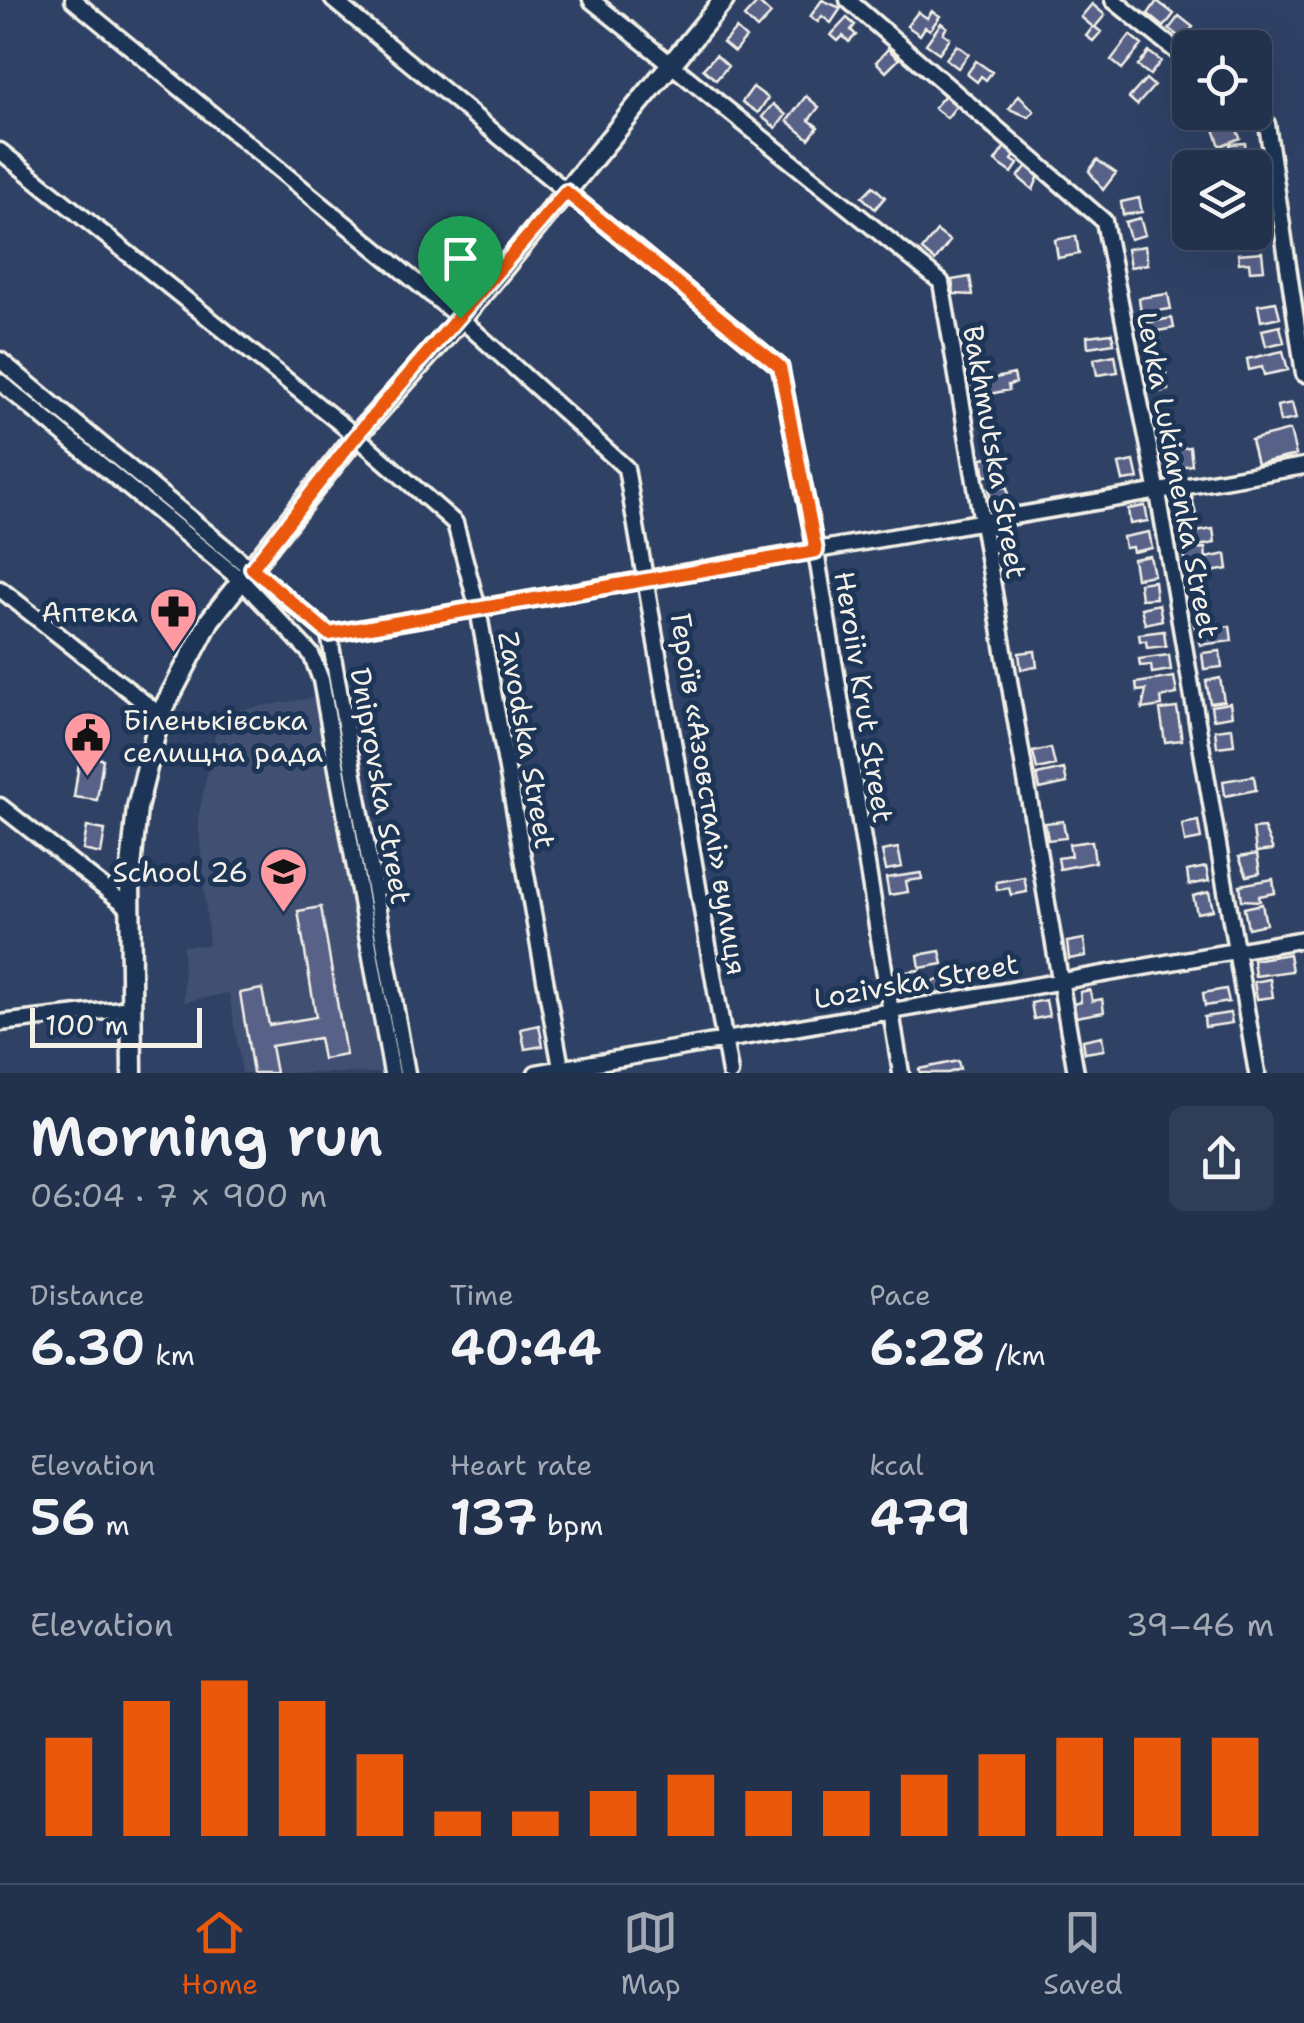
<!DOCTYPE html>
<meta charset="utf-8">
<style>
body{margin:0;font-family:"Shantell Sans",sans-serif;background:#2f3e56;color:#f1f3f6;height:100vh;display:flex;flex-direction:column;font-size:38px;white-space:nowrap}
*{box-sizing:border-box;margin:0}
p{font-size:32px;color:#a3aab5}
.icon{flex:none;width:55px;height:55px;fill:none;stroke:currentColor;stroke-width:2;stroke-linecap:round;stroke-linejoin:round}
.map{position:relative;height:1073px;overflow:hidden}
.sheet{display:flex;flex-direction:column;background:#23324c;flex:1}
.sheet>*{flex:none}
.tools{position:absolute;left:1172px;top:30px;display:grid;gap:20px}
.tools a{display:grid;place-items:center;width:100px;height:100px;border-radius:15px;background:#23324c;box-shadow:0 10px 40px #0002,0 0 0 2px #404d64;font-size:50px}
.scale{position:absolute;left:30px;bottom:25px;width:172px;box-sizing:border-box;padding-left:10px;border:5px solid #f4f1e8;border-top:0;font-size:28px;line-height:35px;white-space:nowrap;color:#f4f1e8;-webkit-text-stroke:8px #1d3557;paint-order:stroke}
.pin{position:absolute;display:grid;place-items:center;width:85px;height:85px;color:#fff;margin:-102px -42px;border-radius:50% 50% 50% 0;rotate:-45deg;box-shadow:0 0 10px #0007}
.pin .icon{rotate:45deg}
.round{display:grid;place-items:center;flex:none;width:105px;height:105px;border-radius:15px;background:#2f3e56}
.head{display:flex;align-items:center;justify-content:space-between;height:170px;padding:0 30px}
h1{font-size:55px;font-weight:600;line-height:75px}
.stats{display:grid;grid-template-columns:repeat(3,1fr);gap:15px;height:170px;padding:10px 30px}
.stats div{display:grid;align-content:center}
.stats b{font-size:50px;font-weight:600}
.stats small{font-size:28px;font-weight:400}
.stats p{font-size:28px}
.chart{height:280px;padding:20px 30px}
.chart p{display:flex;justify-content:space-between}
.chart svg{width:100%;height:180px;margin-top:10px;stroke:#ea580c;stroke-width:6}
.tabs{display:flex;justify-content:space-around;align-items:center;height:140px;border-top:2px solid #404d64;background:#23324c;font-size:28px;color:#a3aab5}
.tabs a{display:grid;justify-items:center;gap:5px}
.tabs .current{color:#ea580c}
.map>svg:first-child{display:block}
.built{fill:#3f4f72}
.building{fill:#586289;stroke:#f4f1e8;stroke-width:2.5}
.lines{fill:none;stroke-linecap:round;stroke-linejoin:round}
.minor-casing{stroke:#f4f1e8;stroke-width:21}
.tertiary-casing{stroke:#f4f1e8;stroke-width:25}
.minor{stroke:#1d3557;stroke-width:14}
.tertiary{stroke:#1d3557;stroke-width:18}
.route-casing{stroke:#fff;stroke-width:20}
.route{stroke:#ea580c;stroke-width:12}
.labels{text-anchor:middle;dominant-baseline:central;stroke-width:10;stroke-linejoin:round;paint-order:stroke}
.street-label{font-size:28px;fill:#f4f1e8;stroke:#1d3557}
.poi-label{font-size:28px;fill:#f4f1e8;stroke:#1d3557;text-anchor:end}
</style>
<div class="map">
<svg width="1304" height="1073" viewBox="0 0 1304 1073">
<rect width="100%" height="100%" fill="#2f4266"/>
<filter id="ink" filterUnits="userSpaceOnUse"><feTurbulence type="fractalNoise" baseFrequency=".01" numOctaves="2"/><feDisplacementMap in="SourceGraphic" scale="20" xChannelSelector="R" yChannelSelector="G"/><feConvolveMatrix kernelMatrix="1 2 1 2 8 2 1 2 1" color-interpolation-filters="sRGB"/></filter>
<g filter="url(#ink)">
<path class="built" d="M 324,696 L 383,1073 L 242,1073 L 229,993 L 184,1002 L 183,946 L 209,945 L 198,818 L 220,713 Z"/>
<path class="building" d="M 822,0 L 841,8 L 831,23 L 822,16 L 818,22 L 810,17 Z
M 1157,1 L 1174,14 L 1164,27 L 1148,14 Z
M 758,2 L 771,14 L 757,29 L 744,17 Z
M 1092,4 L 1105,15 L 1095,27 L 1101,32 L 1093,41 L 1086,36 L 1093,27 L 1081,17 Z
M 932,11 L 940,16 L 930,30 L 925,27 L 920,35 L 907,26 L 918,12 L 927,18 Z
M 1179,16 L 1193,27 L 1183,40 L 1169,29 Z
M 847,18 L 855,25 L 851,30 L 856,35 L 849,42 L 843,36 L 838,41 L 831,35 Z
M 941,23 L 947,27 L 943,33 L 950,38 L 939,53 L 926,44 Z
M 736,29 L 746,38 L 734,52 L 723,43 Z
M 1130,35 L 1142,45 L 1122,69 L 1111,60 Z
M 957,45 L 969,54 L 958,68 L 946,59 Z
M 888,49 L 899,59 L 886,72 L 876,62 Z
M 1149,52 L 1161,61 L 1150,75 L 1138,66 Z
M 716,55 L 728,66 L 716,80 L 703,69 Z
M 976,61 L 992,72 L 986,80 L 981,76 L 977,82 L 967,74 Z
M 1146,79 L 1154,86 L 1137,105 L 1129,98 Z
M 753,87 L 768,98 L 758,113 L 742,102 Z
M 945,95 L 958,104 L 947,118 L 934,108 Z
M 1019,95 L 1034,111 L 1029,117 L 1009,109 Z
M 806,96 L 819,107 L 809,120 L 818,127 L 809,139 L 787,121 Z
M 773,104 L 786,115 L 776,128 L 762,117 Z
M 1234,122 L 1240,138 L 1220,146 L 1214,129 Z
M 1245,143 L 1248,167 L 1232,168 L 1230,144 Z
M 1006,145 L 1017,153 L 1012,160 L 1018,164 L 1012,173 L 995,161 Z
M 1097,160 L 1116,173 L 1103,190 L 1089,171 Z
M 1029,163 L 1040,173 L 1033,190 L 1018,177 Z
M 873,186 L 885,197 L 875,209 L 862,197 Z
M 1139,198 L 1142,212 L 1123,215 L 1121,202 Z
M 1140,218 L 1145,235 L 1130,239 L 1125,222 Z
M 1266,224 L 1268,243 L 1248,245 L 1247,237 L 1232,239 L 1231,232 L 1255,232 L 1255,225 Z
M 937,231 L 950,241 L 935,261 L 922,250 Z
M 1076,236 L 1079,254 L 1058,258 L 1055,240 Z
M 1145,246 L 1148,264 L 1130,267 L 1127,249 Z
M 1262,252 L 1264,270 L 1250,271 L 1249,262 L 1239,263 L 1238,254 Z
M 970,277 L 973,295 L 954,294 L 952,280 Z
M 1168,294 L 1171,309 L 1141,313 L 1139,298 Z
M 1276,302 L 1280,317 L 1261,321 L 1258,305 Z
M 1172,318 L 1174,328 L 1158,331 L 1161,342 L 1144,341 L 1140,324 Z
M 1280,326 L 1284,342 L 1266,346 L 1262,330 Z
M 1112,333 L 1114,343 L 1088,347 L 1087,336 Z
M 1283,351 L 1288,370 L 1264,375 L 1262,367 L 1249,370 L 1247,359 Z
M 1115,355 L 1118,372 L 1097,375 L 1094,359 Z
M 1166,373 L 1168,390 L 1153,393 L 1150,376 Z
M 1014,374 L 1016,383 L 1008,385 L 1009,390 L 975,397 L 972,383 Z
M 1292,403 L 1296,419 L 1280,422 L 1277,406 Z
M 1290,430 L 1296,455 L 1257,464 L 1251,440 Z
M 1190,447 L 1192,465 L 1166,469 L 1164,450 Z
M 1001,455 L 1004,473 L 985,476 L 982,458 Z
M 1134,461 L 1138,479 L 1123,481 L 1119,464 Z
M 1007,487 L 1009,506 L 991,508 L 989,489 Z
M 1192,497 L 1196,515 L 1178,518 L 1174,500 Z
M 1145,506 L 1148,521 L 1130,524 L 1128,509 Z
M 1213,529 L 1215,543 L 1192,547 L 1190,533 Z
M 1149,532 L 1152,548 L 1133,552 L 1132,547 L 1125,548 L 1123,537 Z
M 1205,548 L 1206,558 L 1226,554 L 1228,569 L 1205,573 L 1207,588 L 1190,591 L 1184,551 Z
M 1150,556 L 1154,575 L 1136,578 L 1133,559 Z
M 1154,581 L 1156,598 L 1141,599 L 1139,583 Z
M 1159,604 L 1162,620 L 1145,624 L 1141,608 Z
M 1209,618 L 1210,624 L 1218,623 L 1218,628 L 1230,626 L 1232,641 L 1200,645 L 1193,621 Z
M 1164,631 L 1166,646 L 1147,648 L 1146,641 L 1140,641 L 1139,634 Z
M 1035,651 L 1037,667 L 1021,669 L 1019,653 Z
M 1220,651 L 1222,667 L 1204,669 L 1202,653 Z
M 1169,655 L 1171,670 L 1152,673 L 1151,665 L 1140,666 L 1139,659 Z
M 1174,677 L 1177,694 L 1161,697 L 1162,706 L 1142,709 L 1146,690 L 1137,691 L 1136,683 Z
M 1220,678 L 1224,701 L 1210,703 L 1206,681 Z
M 1230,703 L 1232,716 L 1213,719 L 1211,706 Z
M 1177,708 L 1182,740 L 1165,742 L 1160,710 Z
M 1232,728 L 1234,745 L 1217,747 L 1215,730 Z
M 1051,748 L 1055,765 L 1037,769 L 1033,752 Z
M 80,756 L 103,759 L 97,800 L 74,797 Z
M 1064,769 L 1067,783 L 1040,789 L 1037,775 Z
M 1254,776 L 1256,790 L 1225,796 L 1223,781 Z
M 1063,821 L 1066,838 L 1048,840 L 1045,823 Z
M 1198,821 L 1201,839 L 1185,842 L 1182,824 Z
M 87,827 L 105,830 L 101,854 L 83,850 Z
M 1264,828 L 1273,850 L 1256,852 L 1253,829 Z
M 1092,841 L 1095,862 L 1060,869 L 1058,858 L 1071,856 L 1069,844 Z
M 898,848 L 902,867 L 886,870 L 882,851 Z
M 1257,854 L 1260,873 L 1247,876 L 1239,857 Z
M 1206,867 L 1209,881 L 1189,885 L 1187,871 Z
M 921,873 L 922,879 L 906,881 L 908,892 L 889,895 L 886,878 Z
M 1024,877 L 1027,892 L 1011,895 L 1009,888 L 997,890 L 996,882 Z
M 1273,879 L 1275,893 L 1259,896 L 1260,901 L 1242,900 L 1240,885 Z
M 1209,892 L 1213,910 L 1197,913 L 1193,896 Z
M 1262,904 L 1266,924 L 1248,928 L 1244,908 Z
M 321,907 L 346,1055 L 323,1059 L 319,1038 L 271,1046 L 276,1073 L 253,1073 L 240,993 L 262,989 L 269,1025 L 316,1017 L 298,911 Z
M 1084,939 L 1086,956 L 1069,959 L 1067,942 Z
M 940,951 L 943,964 L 920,968 L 918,955 Z
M 1289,954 L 1292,971 L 1255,976 L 1253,960 Z
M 918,970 L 920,985 L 903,988 L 900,973 Z
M 945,978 L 950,994 L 932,999 L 928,983 Z
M 1270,979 L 1273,997 L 1257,999 L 1254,982 Z
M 1226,989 L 1229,1002 L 1205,1006 L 1203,993 Z
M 1090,990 L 1092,1001 L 1102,999 L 1104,1012 L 1076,1017 L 1074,1004 L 1081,1002 L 1080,992 Z
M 1046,1000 L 1049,1016 L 1034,1019 L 1031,1003 Z
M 1230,1013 L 1232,1023 L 1205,1027 L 1204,1017 Z
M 539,1025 L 543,1046 L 525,1049 L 521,1029 Z
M 1102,1036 L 1104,1050 L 1085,1053 L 1083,1040 Z
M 958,1061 L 960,1069 L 948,1073 L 920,1073 L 919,1069 Z"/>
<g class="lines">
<defs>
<path id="minor" d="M 73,0 L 461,319 L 626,468 L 730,1073
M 333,0 L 780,367 L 816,551 L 901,1073
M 591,0 L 941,282 L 1076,1073
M 848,0 L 1104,221 L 1158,493 L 1257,1073
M 1113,0 L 1190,62
M 1253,112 L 1267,124 L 1304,374
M 0,151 L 356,436 L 455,523 L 478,609 L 562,1073
M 0,360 L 329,634 L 407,1073
M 0,382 L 242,581 L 311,654 L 321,680 L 392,1073
M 0,589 L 160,715
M 329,634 L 1304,466
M 0,806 L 131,909
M 0,1023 L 131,1008
M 536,1073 L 1304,939"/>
<path id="tertiary" d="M 132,1073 L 130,878 L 137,808 L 160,715 L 210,620 L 356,436 L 461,319 L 724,0"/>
</defs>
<use href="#minor" class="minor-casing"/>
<use href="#tertiary" class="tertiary-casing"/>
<use href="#minor" class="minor"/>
<use href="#tertiary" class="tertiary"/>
</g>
</g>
<g class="lines" filter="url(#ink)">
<defs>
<path id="route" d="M 566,192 L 780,367 L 816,551 L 329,634 L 252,568 L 356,436 Z"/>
</defs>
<use href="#route" class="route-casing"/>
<use href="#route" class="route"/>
</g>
<defs>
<symbol id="pharmacy-pin" viewBox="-11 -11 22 30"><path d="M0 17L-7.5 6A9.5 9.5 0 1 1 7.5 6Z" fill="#ff9aa2" stroke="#1d3557"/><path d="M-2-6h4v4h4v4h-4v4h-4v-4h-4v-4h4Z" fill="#111"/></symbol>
<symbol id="civic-pin" viewBox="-11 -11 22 30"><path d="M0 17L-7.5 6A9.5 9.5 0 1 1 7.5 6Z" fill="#ff9aa2" stroke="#1d3557"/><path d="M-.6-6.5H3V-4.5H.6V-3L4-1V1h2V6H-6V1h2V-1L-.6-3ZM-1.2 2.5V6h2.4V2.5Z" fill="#111"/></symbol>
<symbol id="school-pin" viewBox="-11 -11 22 30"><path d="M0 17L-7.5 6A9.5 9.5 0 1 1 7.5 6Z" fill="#ff9aa2" stroke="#1d3557"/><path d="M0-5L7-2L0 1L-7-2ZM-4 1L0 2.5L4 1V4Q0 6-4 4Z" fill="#111"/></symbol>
</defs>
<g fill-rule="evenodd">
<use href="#pharmacy-pin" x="146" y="584" width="55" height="75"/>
<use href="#civic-pin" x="60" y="708" width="55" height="75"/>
<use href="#school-pin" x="256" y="844" width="55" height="75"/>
</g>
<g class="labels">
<g class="street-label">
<text transform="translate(995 452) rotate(80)">Bakhmutska Street</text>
<text transform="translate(1178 475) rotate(79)">Levka Lukianenka Street</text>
<text transform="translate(864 697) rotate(81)">Heroiiv Krut Street</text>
<text transform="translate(527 740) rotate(80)">Zavodska Street</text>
<text transform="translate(381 786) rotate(80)">Dniprovska Street</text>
<text transform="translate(709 794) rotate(81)">Героїв «Азовсталі» вулиця</text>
<text transform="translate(916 981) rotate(-10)">Lozivska Street</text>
</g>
<g class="poi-label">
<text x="138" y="612">Аптека</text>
<text x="123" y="720" text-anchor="start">Біленьківська<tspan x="123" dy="32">селищна рада</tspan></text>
<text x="248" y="872">School 26</text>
</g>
</g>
</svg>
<div class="tools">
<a><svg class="icon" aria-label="locate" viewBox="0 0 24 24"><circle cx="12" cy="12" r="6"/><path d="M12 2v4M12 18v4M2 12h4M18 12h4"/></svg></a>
<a><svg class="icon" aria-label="layers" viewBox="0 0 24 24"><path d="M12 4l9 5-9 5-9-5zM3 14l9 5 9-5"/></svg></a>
</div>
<div class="scale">100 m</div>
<div class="pin" style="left:460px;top:318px;background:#1e9e55"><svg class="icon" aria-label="arrive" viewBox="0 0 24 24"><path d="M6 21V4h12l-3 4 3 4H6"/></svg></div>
</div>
<section class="sheet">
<div class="head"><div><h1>Morning run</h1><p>06:04 · 7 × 900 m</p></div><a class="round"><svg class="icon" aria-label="share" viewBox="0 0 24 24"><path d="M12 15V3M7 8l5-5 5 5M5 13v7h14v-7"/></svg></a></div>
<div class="stats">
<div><p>Distance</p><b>6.30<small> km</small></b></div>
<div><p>Time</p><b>40:44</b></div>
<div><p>Pace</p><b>6:28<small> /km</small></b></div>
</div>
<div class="stats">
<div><p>Elevation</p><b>56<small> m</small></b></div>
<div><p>Heart rate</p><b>137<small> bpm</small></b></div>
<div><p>kcal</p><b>479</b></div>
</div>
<div class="chart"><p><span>Elevation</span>39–46 m</p>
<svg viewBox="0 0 160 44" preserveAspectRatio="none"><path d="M5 44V20M15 44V11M25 44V6M35 44V11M45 44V24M55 44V38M65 44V38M75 44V33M85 44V29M95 44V33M105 44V33M115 44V29M125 44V24M135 44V20M145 44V20M155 44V20"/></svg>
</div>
</section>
<nav class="tabs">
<a class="current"><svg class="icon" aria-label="home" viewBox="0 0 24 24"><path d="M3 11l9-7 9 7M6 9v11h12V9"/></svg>Home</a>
<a><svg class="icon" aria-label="map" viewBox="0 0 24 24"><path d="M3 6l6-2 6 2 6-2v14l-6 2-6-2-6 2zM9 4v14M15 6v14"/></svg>Map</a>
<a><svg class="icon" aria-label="saved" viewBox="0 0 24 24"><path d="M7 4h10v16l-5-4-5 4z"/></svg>Saved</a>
</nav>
